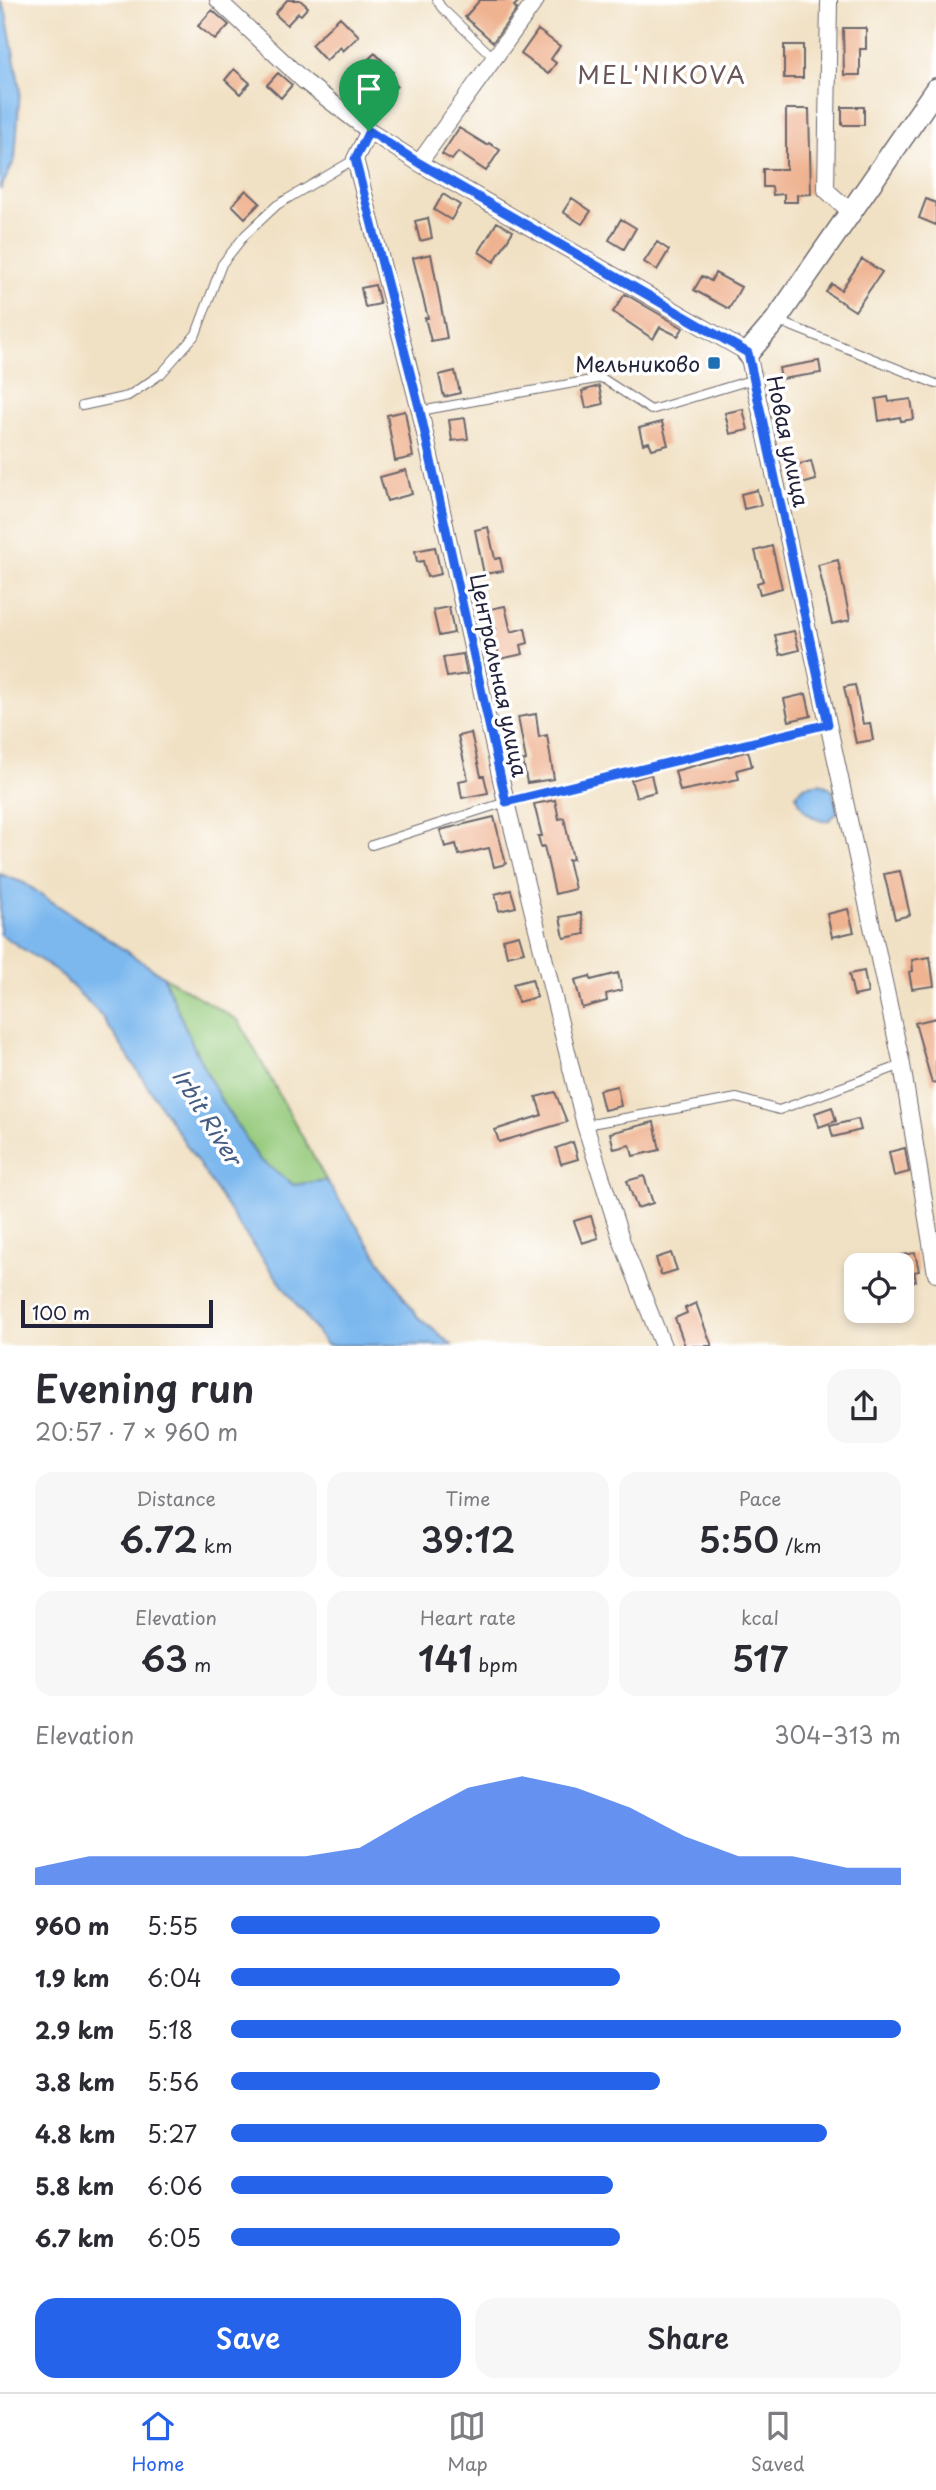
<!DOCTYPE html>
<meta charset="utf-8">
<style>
body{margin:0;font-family:"Playpen Sans",sans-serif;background:#f7f7f7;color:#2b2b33;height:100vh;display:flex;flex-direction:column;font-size:26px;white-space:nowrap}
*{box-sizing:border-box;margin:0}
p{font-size:23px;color:#7c7c81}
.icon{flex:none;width:38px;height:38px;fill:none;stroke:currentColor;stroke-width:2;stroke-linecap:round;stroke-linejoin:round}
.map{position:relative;height:1346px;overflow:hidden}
.panel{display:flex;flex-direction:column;background:#fff;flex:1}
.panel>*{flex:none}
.buttons{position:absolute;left:844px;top:1253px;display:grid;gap:14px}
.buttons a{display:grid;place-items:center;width:70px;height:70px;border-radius:14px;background:#fff;box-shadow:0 4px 10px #0003;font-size:35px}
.scale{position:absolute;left:21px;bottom:18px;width:192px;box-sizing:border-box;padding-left:7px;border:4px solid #22223b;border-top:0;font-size:19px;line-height:24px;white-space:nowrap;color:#22223b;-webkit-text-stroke:5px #fff;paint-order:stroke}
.pin{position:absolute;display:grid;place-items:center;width:60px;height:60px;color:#fff;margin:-72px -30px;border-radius:50% 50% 50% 0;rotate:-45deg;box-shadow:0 0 7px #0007}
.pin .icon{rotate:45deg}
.round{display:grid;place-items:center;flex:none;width:74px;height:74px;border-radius:21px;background:#f7f7f7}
.headline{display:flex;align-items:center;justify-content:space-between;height:119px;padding:0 35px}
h1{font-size:38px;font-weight:600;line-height:52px}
.metrics{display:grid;grid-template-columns:repeat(3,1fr);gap:10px;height:119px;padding:7px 35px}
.metrics div{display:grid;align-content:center;border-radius:18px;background:#f7f7f7;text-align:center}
.metrics b{font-size:35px;font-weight:600}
.metrics small{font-size:19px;font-weight:400}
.metrics p{font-size:19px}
.chart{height:196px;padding:14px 35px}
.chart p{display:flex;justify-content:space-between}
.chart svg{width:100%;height:126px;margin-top:7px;fill:#2563eb;opacity:.7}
.primary-button{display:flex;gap:14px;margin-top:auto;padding:14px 35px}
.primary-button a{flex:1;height:80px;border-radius:21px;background:#2563eb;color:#fff;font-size:28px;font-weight:600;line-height:80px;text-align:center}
.primary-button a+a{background:#f7f7f7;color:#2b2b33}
ul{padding:0 35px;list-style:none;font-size:23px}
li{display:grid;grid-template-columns:112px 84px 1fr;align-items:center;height:52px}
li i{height:18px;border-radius:9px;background:#2563eb}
.tabs{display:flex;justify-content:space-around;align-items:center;height:98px;border-top:2px solid #e1e1e2;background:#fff;font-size:19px;color:#7c7c81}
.tabs a{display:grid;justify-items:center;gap:4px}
.tabs .current{color:#2563eb}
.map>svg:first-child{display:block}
.green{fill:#95ca7b;stroke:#5c765b;stroke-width:2}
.water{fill:#7cb8ee;stroke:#4f6d94;stroke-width:2}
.building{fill:#efb391}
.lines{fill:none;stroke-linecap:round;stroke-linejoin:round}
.lane-casing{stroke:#6a656b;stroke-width:10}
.street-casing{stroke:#6a656b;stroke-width:18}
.secondary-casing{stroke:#6a656b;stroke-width:24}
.lane{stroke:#fff;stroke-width:8}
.street{stroke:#fff;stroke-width:16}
.secondary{stroke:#fff;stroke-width:21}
.route-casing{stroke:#fff;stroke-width:14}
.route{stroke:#2563eb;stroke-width:9}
.poi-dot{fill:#1f6fb2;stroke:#fff;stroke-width:2.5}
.labels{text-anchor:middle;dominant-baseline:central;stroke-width:7;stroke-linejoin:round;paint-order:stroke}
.poi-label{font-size:21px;fill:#22223b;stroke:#fff;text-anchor:end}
.street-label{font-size:21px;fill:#22223b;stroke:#fff}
.water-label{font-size:23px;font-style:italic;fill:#465e83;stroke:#fff}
.quarter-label{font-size:24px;letter-spacing:2px;fill:#6a5559;stroke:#fff}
</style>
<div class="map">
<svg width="936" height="1346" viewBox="0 0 936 1346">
<rect width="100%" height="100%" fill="#fff"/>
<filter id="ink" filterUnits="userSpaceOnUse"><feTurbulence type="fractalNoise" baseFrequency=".0143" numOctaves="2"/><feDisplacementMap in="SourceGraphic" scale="14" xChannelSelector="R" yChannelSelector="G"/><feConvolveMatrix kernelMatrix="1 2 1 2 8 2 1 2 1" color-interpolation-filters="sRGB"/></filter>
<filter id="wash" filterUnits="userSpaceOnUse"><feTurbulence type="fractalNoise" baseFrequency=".00686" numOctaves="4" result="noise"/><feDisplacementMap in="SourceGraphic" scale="28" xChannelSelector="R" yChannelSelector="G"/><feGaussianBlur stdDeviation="1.57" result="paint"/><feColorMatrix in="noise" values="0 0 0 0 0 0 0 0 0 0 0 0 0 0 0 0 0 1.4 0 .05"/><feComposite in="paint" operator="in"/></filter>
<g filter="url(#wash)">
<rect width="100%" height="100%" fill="#f1e1c4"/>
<path class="green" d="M 163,976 L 239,1021 L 326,1180 L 294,1185 L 259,1159 L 223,1104 L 196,1052 Z"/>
<path class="water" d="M 0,0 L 6,12 L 20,89 L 15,159 L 0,190 Z
M 820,783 L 832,789 L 838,812 L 828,821 C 810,819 804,812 796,795 L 804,786 Z
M 0,874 L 24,883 L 163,976 L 196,1052 L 223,1104 L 259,1159 L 294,1185 L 326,1180 L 417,1316 L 452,1345 L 326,1345 L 242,1230 L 101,1015 L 57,971 L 0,934 Z"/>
<g id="blocks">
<path class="building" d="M 287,0 L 300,0 L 308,7 L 301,15 L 298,13 L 287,25 L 275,14 Z
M 480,0 L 520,0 L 514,6 L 517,9 L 493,42 L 465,17 Z
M 212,10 L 229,25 L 215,40 L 198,26 Z
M 340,17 L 359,36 L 343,51 L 340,47 L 326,61 L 311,45 Z
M 843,28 L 866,28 L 866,49 L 860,49 L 860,75 L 844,75 Z
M 538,30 L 560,46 L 551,59 L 556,63 L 548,74 L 521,54 Z
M 784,45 L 803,45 L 803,78 L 784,78 Z
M 375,53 L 393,72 L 388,77 L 397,86 L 373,110 L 346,81 Z
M 234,69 L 250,83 L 240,94 L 225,80 Z
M 278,73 L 292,85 L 281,98 L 267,85 Z
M 842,107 L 864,107 L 864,125 L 842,125 Z
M 786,109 L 809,109 L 811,194 L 797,195 L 797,202 L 784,202 L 784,194 L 773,195 L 772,187 L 763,187 L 763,169 L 786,169 Z
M 459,128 L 487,145 L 489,143 L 500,150 L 486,171 L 458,152 L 452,160 L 442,154 Z
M 246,190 L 260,203 L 245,218 L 232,205 Z
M 443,194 L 460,205 L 451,220 L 434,210 Z
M 572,198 L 591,211 L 582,224 L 563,212 Z
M 926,199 L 936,203 L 936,225 L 919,218 Z
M 428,218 L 432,238 L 420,241 L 415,221 Z
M 621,219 L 636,228 L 624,249 L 609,240 Z
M 497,222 L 513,231 L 494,262 L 479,252 Z
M 657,242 L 669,250 L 657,270 L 644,262 Z
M 431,254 L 447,338 L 431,341 L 425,318 L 428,318 L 413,258 Z
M 862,259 L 882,272 L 855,311 L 826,292 L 832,284 L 841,290 Z
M 715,273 L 741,287 L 729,309 L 694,290 L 702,276 L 711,281 Z
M 375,285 L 380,304 L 365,307 L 361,288 Z
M 625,294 L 683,328 L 678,336 L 660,327 L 653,339 L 613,312 Z
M 819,361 L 821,373 L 781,379 L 779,368 Z
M 455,371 L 460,393 L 444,397 L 439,375 Z
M 599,386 L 603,404 L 586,408 L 582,391 Z
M 888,397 L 889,402 L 911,399 L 914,419 L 901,421 L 900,417 L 879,421 L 876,399 Z
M 743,409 L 748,430 L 730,434 L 725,413 Z
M 405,411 L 413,457 L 395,461 L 387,415 Z
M 465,418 L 468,439 L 452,441 L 449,420 Z
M 662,422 L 668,445 L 652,449 L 649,442 L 643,444 L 639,428 Z
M 811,461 L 816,480 L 798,485 L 793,466 Z
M 406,470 L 412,494 L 387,501 L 380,477 Z
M 757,490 L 761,505 L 744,509 L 741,494 Z
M 488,527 L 495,559 L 500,558 L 503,571 L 484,574 L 475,530 Z
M 772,546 L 782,588 L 760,594 L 757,583 L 763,581 L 755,551 Z
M 435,547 L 441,574 L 427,577 L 423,561 L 417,562 L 415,551 Z
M 838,560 L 850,620 L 832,624 L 818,565 Z
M 505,606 L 511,632 L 525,628 L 528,643 L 521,645 L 523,654 L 500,659 L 495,640 L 493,641 L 490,631 L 495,630 L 490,609 Z
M 449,607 L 454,633 L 439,636 L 433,610 Z
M 794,631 L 799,650 L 780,655 L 775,635 Z
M 463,654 L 467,674 L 447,677 L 443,657 Z
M 855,685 L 863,724 L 870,723 L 873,740 L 856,743 L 844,687 Z
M 806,694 L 811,716 L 789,721 L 784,699 Z
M 536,714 L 539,737 L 547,735 L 554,779 L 527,783 L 523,761 L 526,760 L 518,717 Z
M 471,733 L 481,776 L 484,776 L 488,793 L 462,798 L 459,781 L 468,779 L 458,736 Z
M 748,751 L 752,766 L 737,770 L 739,779 L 680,791 L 675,771 Z
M 651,774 L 655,792 L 636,797 L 631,780 Z
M 555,800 L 559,819 L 564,818 L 573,859 L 568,860 L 575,889 L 555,894 L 544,846 L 541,847 L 538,836 L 542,836 L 534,804 Z
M 494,817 L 506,864 L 494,867 L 489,848 L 459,855 L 456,844 L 445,847 L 440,830 Z
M 900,871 L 910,915 L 895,919 L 884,874 Z
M 511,890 L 516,907 L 499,911 L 495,894 Z
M 848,909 L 854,932 L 832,937 L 827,914 Z
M 581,913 L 585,934 L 564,938 L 560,917 Z
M 519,935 L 524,952 L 507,956 L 503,939 Z
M 930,957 L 934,986 L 912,989 L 909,972 L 913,971 L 912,960 Z
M 864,971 L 868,993 L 854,996 L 849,974 Z
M 618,973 L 622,990 L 606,994 L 607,1001 L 582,1008 L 575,980 L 590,976 L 591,980 Z
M 532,979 L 537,997 L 518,1002 L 513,984 Z
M 936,1018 L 936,1082 L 932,1083 L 915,1023 Z
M 617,1086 L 621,1106 L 604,1110 L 599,1090 Z
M 555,1092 L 567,1122 L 499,1142 L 495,1130 L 542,1115 L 536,1097 Z
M 832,1107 L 836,1121 L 819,1127 L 815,1113 Z
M 858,1119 L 861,1130 L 833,1137 L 830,1126 Z
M 654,1122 L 660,1150 L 633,1156 L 630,1145 L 614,1149 L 610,1133 Z
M 573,1142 L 578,1159 L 561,1164 L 556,1148 Z
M 905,1148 L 909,1172 L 894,1176 L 889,1152 Z
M 644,1176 L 653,1203 L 637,1208 L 627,1181 Z
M 591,1216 L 598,1238 L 582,1243 L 574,1221 Z
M 671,1253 L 677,1270 L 661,1275 L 656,1258 Z
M 915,1253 L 919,1271 L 914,1272 L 916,1281 L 906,1283 L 901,1255 Z
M 696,1303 L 705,1328 L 712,1346 L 685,1346 L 675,1318 L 687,1313 L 685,1308 Z"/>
</g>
</g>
<g filter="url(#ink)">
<use href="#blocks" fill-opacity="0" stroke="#6a656b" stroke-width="2"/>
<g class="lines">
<defs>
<path id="lane" d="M 437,0 L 441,7 L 494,58
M 776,320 L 936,384
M 82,406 L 128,396 L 161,374 L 196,334 L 222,264 L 245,235 L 277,205 L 355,159
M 420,411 L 602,378 L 651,410 L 754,379
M 372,845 L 506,802 L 828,724
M 585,1125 L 737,1098 L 779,1110 L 902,1065"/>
<path id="street" d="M 218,0 L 304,81 L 369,131 L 419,163
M 536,0 L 419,163 L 748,353 L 902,1065 L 936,1274
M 829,0 L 826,190 L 851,212
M 369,131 L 355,159 L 420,411 L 506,802 L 585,1125 L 622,1242 L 663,1346"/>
<path id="secondary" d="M 748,353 L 776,320 L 936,89"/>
</defs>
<use href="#lane" class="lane-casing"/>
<use href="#street" class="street-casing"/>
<use href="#secondary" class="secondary-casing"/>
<use href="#lane" class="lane"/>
<use href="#street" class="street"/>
<use href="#secondary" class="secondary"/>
</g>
</g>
<g class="lines" filter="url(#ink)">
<defs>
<path id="route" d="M 369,131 L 419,163 L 748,353 L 828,724 L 506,802 L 420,411 L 355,159 Z"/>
</defs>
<use href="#route" class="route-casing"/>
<use href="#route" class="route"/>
</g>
<rect class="poi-dot" x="707" y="356" width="14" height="14" rx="3.5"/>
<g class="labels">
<g class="poi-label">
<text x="700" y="363">Мельниково</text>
</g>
<g class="street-label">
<text transform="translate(789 441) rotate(78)">Новая улица</text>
<text transform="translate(500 675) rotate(78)">Центральная улица</text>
</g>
<g class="water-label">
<text transform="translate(208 1116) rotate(58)">Irbit River</text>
</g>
<g class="quarter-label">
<text x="662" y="74">MEL'NIKOVA</text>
</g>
</g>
</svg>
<div class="buttons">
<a><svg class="icon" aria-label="locate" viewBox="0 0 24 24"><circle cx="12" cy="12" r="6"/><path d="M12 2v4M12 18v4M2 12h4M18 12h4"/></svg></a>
</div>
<div class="scale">100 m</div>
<div class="pin" style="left:369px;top:131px;background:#1e9e55"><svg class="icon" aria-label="arrive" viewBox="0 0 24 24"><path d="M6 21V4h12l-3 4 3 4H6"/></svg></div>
</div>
<section class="panel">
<div class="headline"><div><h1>Evening run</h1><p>20:57 · 7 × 960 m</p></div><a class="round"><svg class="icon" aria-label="share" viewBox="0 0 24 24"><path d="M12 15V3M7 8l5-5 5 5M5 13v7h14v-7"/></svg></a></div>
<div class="metrics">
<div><p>Distance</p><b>6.72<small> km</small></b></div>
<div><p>Time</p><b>39:12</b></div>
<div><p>Pace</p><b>5:50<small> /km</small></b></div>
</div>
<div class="metrics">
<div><p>Elevation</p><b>63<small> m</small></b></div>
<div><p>Heart rate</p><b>141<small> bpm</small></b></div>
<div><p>kcal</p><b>517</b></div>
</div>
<div class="chart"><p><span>Elevation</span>304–313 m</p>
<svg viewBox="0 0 160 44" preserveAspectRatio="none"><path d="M0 44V38L10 34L20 34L30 34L40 34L50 34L60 31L70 20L80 10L90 6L100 10L110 17L120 27L130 34L140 34L150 38L160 38V44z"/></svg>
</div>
<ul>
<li><b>960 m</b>5:55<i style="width:64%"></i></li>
<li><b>1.9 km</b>6:04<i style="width:58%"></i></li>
<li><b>2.9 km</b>5:18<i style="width:100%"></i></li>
<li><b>3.8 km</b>5:56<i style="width:64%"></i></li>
<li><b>4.8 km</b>5:27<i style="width:89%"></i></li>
<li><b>5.8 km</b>6:06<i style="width:57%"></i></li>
<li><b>6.7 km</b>6:05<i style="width:58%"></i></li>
</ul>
<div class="primary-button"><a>Save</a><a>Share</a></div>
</section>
<nav class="tabs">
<a class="current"><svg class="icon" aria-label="home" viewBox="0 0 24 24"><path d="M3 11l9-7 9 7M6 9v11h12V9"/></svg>Home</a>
<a><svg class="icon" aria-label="map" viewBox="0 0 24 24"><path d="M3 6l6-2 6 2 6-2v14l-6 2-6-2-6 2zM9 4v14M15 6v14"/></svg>Map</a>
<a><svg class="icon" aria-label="saved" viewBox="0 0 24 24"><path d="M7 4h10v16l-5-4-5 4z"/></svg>Saved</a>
</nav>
